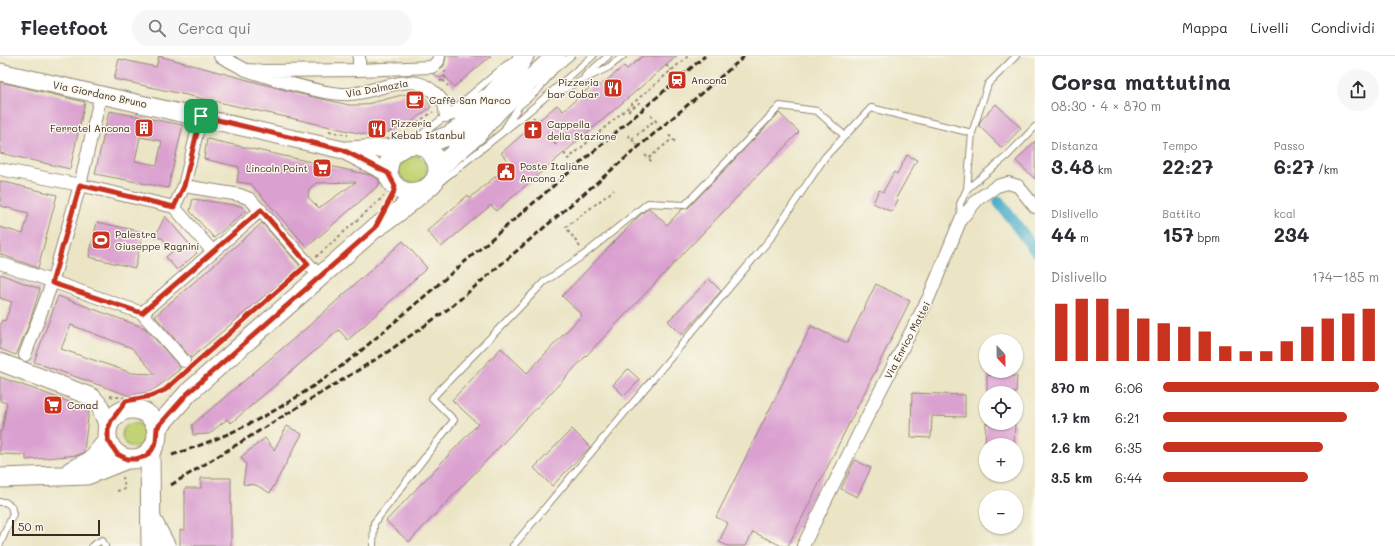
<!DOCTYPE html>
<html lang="it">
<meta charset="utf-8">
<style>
body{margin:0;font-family:Mali,sans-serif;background:#f7f7f7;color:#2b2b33;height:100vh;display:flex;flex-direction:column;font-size:15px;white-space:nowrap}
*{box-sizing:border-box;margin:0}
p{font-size:13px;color:#7c7c81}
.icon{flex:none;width:22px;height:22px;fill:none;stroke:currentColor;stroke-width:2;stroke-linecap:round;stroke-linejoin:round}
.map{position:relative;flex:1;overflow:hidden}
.sheet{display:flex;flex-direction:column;background:#fff;width:360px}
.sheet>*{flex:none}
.needle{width:26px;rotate:158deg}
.tools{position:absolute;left:979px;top:278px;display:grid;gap:8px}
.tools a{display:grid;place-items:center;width:44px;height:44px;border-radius:50%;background:#fff;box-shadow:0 1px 3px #0004;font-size:20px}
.scale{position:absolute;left:12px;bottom:10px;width:88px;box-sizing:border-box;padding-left:4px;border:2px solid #3b2a1e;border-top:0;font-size:11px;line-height:14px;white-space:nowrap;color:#3b2a1e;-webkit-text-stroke:3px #fbf7ec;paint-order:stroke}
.pin{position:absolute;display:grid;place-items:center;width:34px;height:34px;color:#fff;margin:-17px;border-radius:8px;box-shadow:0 2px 6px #0006}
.round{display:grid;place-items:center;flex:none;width:42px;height:42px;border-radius:21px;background:#f7f7f7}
.headline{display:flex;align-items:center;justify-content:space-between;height:68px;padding:0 16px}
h1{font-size:22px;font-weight:700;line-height:30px}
.stats{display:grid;grid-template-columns:repeat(3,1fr);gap:6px;height:68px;padding:4px 16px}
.stats div{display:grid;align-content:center}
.stats b{font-size:20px;font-weight:700}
.stats small{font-size:11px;font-weight:400}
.stats p{font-size:11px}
.chart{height:112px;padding:8px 16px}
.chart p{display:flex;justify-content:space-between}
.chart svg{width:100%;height:72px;margin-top:4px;stroke:#c8321e;stroke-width:6}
ul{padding:0 16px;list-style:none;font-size:13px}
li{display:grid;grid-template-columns:64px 48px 1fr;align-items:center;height:30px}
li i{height:10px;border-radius:5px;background:#c8321e}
header{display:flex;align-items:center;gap:24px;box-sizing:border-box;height:56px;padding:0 20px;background:#fff;border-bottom:1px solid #e1e1e2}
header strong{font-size:19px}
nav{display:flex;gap:22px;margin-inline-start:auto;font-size:14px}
.search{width:280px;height:36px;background:#f7f7f7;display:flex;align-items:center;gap:10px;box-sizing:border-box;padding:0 14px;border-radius:22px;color:#7c7c81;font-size:15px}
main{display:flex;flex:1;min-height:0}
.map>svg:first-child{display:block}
.green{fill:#c2d476;stroke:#7e7f4a}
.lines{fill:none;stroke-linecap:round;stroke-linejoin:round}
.canal{stroke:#4bafca;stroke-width:12}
.building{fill:#daa0d0;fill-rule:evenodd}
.service-casing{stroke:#938872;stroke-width:8}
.minor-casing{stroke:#938872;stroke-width:14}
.secondary-casing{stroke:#938872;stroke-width:19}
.primary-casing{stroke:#938872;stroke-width:21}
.trunk-casing{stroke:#938872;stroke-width:22}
.path{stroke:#938872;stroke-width:2;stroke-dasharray:3 3;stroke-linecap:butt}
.service{stroke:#fff;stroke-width:6}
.minor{stroke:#fff;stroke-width:12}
.secondary{stroke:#fff;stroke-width:17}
.primary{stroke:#fff;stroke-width:19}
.trunk{stroke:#fff;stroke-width:20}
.rail{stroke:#3b2a1e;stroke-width:3;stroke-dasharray:6 3;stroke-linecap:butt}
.route-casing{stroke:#fff;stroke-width:8}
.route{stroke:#c8321e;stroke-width:5}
.labels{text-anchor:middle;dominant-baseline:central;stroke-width:3;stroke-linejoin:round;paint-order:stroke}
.poi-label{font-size:10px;fill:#3b2a1e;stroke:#fbf7ec;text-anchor:start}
.street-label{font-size:10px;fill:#3b2a1e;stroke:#fbf7ec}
</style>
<header>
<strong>Fleetfoot</strong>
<div class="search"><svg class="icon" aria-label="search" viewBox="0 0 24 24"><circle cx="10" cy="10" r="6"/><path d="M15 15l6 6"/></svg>Cerca qui</div>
<nav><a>Mappa</a><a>Livelli</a><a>Condividi</a></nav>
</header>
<main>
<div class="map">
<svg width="1035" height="490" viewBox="0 0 1035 490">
<rect width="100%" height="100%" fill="#fbf7ec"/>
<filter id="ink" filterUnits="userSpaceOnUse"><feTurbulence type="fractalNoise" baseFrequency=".025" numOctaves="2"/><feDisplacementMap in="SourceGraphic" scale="8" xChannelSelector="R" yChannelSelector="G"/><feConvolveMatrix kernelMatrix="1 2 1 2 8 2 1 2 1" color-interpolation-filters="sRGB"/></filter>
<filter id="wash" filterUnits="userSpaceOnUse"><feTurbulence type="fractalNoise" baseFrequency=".012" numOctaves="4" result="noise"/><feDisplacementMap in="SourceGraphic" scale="16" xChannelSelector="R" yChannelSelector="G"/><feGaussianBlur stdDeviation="0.9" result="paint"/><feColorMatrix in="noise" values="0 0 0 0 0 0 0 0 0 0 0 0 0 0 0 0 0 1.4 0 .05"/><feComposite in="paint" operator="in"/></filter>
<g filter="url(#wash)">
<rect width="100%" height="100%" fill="#ebe5c6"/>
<path class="green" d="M399 113a14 14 0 1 1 28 0a14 14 0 1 1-28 0Z
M122 379a12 12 0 1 1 24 0a12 12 0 1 1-24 0Z"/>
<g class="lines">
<path class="canal" d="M 999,146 L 1035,194"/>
</g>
<g id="blocks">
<path class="building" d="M 159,0 L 296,37 L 349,49 L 363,49 L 414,36 L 423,39 L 431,51 L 405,71 L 402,68 L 389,76 L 367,79 L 114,23 L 119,3 L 156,11 Z
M 446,0 L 491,0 L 454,31 L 445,20 L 440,22 L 433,18 L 444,10 Z
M 643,0 L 677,0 L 496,155 L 491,149 L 441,191 L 427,175 L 468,139 L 470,142 L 510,108 L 501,97 L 557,49 L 563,55 L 596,26 L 600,30 L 624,10 L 627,13 Z
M 0,26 L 85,46 L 70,113 L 0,97 Z
M 996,48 L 1021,72 L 1002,92 L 979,70 L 981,64 Z
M 109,55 L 183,69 L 168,132 L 95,118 ZM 140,81 L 162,85 L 157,109 L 135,105 Z
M 779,57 L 799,76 L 409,486 L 386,465 L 478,368 L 452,344 L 501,292 L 527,317 L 582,259 L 562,240 L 638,161 L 649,152 L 667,169 L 682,153 L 688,152 Z
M 207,83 L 370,119 L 379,123 L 379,129 L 307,191 L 251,128 L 237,126 L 239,111 L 204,103 ZM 356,126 L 319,152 L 308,141 L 309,133 L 316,127 Z
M 1035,85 L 1035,123 L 1016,105 Z
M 907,99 L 917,104 L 896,142 L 898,144 L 892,156 L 873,147 L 879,134 L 883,136 L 894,116 L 897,118 Z
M 0,125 L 57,139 L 38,212 L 0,198 L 0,171 L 23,178 L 29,157 L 0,150 Z
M 193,143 L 241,150 L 246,155 L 214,182 L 190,155 Z
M 165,160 L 197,197 L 177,214 L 166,201 L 173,195 L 162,182 L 155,181 Z
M 97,166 L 143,176 L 135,212 L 89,201 Z
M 262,167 L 300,210 L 191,302 L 155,260 Z
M 403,185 L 427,212 L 348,284 L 339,274 L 231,367 L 227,363 L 209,378 L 193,379 L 192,369 L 311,268 Z
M 0,218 L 40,233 L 28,271 L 16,299 L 0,293 L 0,269 L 2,264 L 5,265 L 12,246 L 0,242 Z
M 709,223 L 721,235 L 682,279 L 668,265 Z
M 876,228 L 910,245 L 788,490 L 782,490 L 753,476 L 746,490 L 728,490 L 719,486 L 728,467 L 716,461 L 811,270 L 847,287 Z
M 58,240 L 145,272 L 180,311 L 179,314 L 152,335 L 130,340 L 34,306 ZM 71,269 L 132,292 L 155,318 L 132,317 L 61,293 Z
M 628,313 L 640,324 L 624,340 L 613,329 Z
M 987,319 L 1017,320 L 1016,337 L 987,337 Z
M 0,321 L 89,353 L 84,396 L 78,399 L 26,404 L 26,399 L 0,398 L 0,375 L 2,375 L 7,347 L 0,345 Z
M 912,337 L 965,339 L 965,361 L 932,360 L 931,382 L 911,381 Z
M 986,367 L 1015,367 L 1014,389 L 985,389 Z
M 287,370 L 302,378 L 270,437 L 256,429 L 243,428 L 246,408 L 241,401 L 265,382 L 274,394 Z
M 572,373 L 590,391 L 552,430 L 534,412 Z
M 855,404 L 871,412 L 857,441 L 841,433 Z
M 201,422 L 231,422 L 231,490 L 180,490 L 180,474 L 185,474 L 185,432 L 201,432 Z"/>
</g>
</g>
<g filter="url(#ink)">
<use href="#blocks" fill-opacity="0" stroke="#938872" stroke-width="1"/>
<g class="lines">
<defs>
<path id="service" d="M 585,20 L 608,0
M 554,38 L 609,11 L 623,0
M 453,54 L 506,9 L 513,5
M 505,72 L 519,50 L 538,34 L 554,14 L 571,0
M 414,84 L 446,60
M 440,126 L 528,56 L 593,0
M 967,133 L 1007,100 L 1035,71
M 961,163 L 960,148 L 967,133 L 972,77 L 988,28 L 1016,0
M 0,446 L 5,446 L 11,450 L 13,458 L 0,488
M 92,490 L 102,484 L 105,490
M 373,490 L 374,467 L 454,364 L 432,342 L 544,226 L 585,198 L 648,147 L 685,149 L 780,50 L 817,55 L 845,80
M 513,490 L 770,183 L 825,101 L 871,52 L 972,77"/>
<path id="minor" d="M 220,0 L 246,14 L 266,15 L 359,14 L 432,11 L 438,5 L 439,0
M 359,0 L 359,14
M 246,14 C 271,22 325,40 350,38 C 371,37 402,21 421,28 C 429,31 440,40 444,48 C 445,51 445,56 446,60 L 459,56 L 484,40
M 0,113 L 80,129 L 174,151 L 184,130 L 240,139 L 250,143 L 321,222
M 184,130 L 201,60
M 174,151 L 213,196
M 0,207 L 142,257 L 261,154
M 142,257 L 184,305
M 25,299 L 52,227 L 80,129 L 101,38
M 803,490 L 876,343 L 929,241 L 961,163 L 978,143 L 997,130 L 1008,127 L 1018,130 L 1035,151"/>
<path id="secondary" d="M 0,16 L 343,94 L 388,117
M 346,94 L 402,91
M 0,306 L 92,341 L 100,350 L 108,371"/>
<path id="primary" d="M 422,90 L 450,79 L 466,68 L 518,10 L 524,0
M 438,112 L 477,78 L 499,53 L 556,0
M107 378a25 25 0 1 1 50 0a25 25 0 1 1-50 0Z
M 157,372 L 188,337 L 375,172 C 392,162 406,150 421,137 C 427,132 433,129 436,122 C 439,115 438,107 434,101 C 419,70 371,102 394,129 C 402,138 412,138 422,136
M 150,396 L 151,490
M 71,415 L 91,405 L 108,384
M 0,422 L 87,419 L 127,403"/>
<path id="trunk" d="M 151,464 L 165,490"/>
</defs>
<use href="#service" class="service-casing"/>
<use href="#minor" class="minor-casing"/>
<use href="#secondary" class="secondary-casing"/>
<use href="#primary" class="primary-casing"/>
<use href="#trunk" class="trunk-casing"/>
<path class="path" d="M 666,9 L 671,14
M 440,24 L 441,25 L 445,22 L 445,15
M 443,24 L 448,30
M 628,55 L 640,46
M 651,59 L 659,69
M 533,61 L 537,66
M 407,73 L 433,56
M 329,75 L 348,79
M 547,77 L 556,89
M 628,79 L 637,89
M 669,79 L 676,87
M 632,83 L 655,64
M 564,97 L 568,103 L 688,0
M 645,99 L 653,107
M 649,102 L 672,83
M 580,191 L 566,171 L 614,134
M 316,201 L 384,140
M 195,306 L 299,216
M 110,340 C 147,345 155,343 182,316
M 118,357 L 125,345 L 131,343
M 117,435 L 125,433 L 123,421"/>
<use href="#service" class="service"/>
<use href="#minor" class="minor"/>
<use href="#secondary" class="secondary"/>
<use href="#primary" class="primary"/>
<use href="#trunk" class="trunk"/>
<path class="rail" d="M 172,399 C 246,375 295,346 356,299 L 705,0
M 171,429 L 386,297 L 451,251 L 745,0"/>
</g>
</g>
<g class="lines" filter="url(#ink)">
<defs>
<path id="route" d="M 201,60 L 343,94 L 388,117 L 395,130 L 393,138 L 375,172 L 188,337 L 157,372 L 156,386 L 152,394 L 146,400 L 136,403 L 127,403 L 117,398 L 108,384 L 108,374 L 111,365 L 126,345 L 151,340 L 165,334 L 308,208 L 261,154 L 142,257 L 52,227 L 80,129 L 174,151 L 184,130 Z"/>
</defs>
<use href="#route" class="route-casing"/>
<use href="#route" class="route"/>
</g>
<defs>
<symbol id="station-square" viewBox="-11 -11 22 22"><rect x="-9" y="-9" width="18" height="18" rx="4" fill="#c8321e" stroke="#fbf7ec"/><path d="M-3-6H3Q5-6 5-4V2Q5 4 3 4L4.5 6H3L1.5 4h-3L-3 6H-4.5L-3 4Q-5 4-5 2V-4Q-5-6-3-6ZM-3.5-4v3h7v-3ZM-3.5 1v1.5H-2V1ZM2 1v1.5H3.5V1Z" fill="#fff"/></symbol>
<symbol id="restaurant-square" viewBox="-11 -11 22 22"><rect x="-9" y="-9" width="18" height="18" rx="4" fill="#c8321e" stroke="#fbf7ec"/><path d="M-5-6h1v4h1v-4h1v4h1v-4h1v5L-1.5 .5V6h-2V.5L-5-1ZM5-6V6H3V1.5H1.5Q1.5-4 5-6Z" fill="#fff"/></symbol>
<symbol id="cafe-square" viewBox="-11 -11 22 22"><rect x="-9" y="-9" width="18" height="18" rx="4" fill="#c8321e" stroke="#fbf7ec"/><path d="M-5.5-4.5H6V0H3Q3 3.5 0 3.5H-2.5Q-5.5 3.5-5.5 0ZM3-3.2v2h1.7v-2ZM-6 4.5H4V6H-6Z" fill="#fff"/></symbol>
<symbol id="building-square" viewBox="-11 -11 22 22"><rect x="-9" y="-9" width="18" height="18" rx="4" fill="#c8321e" stroke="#fbf7ec"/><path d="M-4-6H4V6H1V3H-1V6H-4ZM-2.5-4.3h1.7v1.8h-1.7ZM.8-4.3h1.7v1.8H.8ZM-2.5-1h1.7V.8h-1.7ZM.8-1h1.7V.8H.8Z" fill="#fff"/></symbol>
<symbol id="church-square" viewBox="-11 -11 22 22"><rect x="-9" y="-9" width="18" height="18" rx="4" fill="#c8321e" stroke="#fbf7ec"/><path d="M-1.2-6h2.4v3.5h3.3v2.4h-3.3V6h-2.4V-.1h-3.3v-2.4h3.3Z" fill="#fff"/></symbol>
<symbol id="supermarket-square" viewBox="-11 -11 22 22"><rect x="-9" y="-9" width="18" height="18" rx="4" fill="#c8321e" stroke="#fbf7ec"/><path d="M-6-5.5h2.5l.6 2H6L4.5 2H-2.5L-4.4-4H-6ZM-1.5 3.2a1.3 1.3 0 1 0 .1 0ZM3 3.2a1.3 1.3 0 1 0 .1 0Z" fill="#fff"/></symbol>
<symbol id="civic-square" viewBox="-11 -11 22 22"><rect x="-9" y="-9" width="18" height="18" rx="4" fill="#c8321e" stroke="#fbf7ec"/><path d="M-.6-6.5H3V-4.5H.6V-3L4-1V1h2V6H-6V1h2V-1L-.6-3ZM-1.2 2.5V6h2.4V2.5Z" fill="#fff"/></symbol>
<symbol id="stadium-square" viewBox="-11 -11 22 22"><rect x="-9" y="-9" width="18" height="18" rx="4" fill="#c8321e" stroke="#fbf7ec"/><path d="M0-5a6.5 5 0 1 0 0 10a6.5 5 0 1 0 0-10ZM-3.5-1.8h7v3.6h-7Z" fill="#fff"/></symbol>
</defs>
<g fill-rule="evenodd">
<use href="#station-square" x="666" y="13" width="22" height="22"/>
<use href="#restaurant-square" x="602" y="21" width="22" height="22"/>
<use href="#cafe-square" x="404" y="33" width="22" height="22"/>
<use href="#building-square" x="133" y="61" width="22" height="22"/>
<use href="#restaurant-square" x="366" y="62" width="22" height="22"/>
<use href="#church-square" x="522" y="63" width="22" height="22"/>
<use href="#supermarket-square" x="311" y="101" width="22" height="22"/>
<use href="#civic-square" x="495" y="105" width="22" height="22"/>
<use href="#stadium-square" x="90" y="173" width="22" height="22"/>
<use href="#supermarket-square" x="42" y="338" width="22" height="22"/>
</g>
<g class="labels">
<g class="poi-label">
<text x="691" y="24">Ancona</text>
<text x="599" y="26" text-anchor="end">Pizzeria<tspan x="599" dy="12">bar Cobar</tspan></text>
<text x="429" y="44">Caffè San Marco</text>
<text x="391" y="67">Pizzeria<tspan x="391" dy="12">Kebab Istanbul</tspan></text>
<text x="547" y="68">Cappella<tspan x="547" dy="12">della Stazione</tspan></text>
<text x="130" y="72" text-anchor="end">Ferrotel Ancona</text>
<text x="520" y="110">Poste Italiane<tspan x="520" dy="12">Ancona 2</tspan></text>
<text x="308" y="112" text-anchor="end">Lincoln Point</text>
<text x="115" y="178">Palestra<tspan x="115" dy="12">Giuseppe Ragnini</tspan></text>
<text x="67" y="349">Conad</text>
</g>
<g class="street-label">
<text transform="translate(377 32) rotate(-10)">Via Dalmazia</text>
<text transform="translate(100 38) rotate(12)">Via Giordano Bruno</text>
<text transform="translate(907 284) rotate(-62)">Via Enrico Mattei</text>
</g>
</g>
</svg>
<div class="tools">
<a><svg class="needle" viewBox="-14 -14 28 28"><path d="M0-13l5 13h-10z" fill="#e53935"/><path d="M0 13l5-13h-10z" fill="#7c7c81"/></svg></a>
<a><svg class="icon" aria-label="locate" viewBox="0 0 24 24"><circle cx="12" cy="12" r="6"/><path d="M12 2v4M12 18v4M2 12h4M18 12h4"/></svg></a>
<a>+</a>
<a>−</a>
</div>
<div class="scale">50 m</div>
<div class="pin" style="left:201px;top:60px;background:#1e9e55"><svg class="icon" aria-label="arrive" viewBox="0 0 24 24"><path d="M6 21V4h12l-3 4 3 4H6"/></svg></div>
</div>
<section class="sheet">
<div class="headline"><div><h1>Corsa mattutina</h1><p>08:30 · 4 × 870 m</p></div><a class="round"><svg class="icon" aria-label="share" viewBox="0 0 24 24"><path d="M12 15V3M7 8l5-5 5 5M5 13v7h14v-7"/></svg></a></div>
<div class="stats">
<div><p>Distanza</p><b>3.48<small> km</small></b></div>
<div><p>Tempo</p><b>22:27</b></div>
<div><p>Passo</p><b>6:27<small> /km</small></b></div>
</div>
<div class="stats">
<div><p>Dislivello</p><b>44<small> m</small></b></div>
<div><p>Battito</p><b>157<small> bpm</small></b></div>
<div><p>kcal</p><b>234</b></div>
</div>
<div class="chart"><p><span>Dislivello</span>174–185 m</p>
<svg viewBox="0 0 160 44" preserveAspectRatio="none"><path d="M5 44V9M15 44V6M25 44V6M35 44V12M45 44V18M55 44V21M65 44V23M75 44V26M85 44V35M95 44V38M105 44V38M115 44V32M125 44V23M135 44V18M145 44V15M155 44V12"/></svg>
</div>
<ul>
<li><b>870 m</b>6:06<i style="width:100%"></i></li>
<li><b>1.7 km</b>6:21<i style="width:85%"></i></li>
<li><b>2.6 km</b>6:35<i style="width:74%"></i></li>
<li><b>3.5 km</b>6:44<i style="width:67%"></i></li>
</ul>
</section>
</main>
